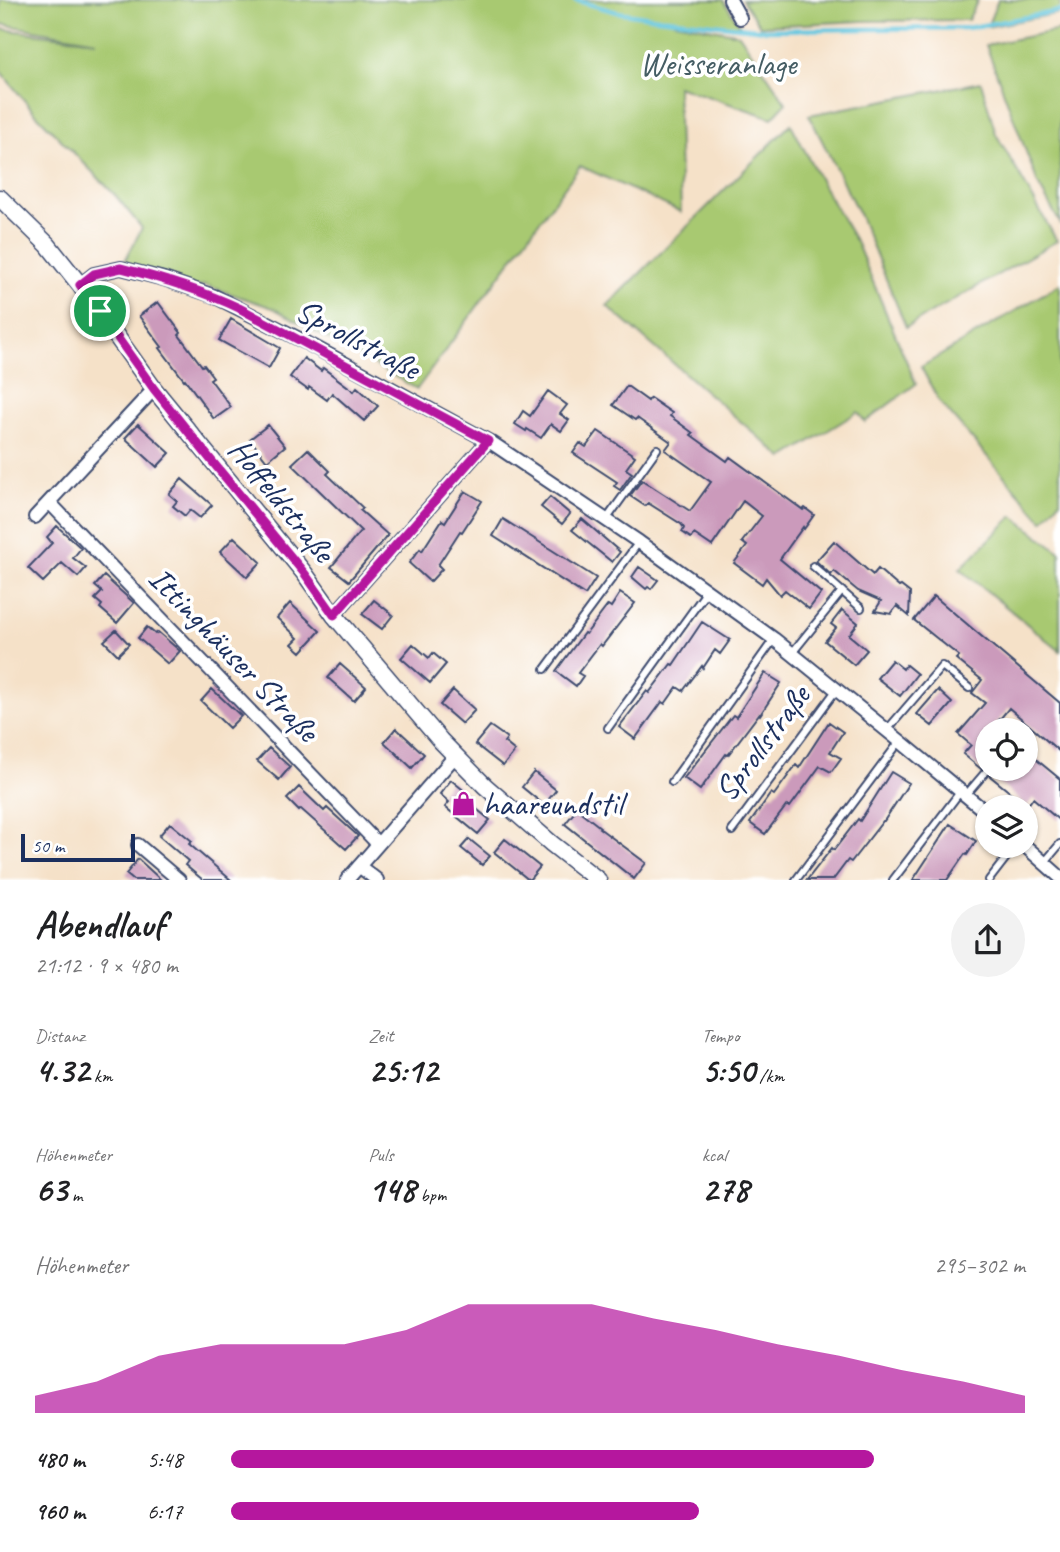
<!DOCTYPE html>
<html lang="de">
<meta charset="utf-8">
<style>
body{margin:0;font-family:Caveat,sans-serif;background:#f2f2f2;color:#202124;height:100vh;display:flex;flex-direction:column;font-size:26px;white-space:nowrap}
*{box-sizing:border-box;margin:0}
p{font-size:23px;color:#757577}
.icon{flex:none;width:38px;height:38px;fill:none;stroke:currentColor;stroke-width:2;stroke-linecap:round;stroke-linejoin:round}
.map{position:relative;height:880px;overflow:hidden}
.drawer{display:flex;flex-direction:column;background:#fff;flex:1}
.drawer>*{flex:none}
.tools{position:absolute;left:975px;top:718px;display:grid;gap:14px}
.tools a{display:grid;place-items:center;width:63px;height:63px;border-radius:50%;background:#fff;box-shadow:0 2px 5px #0004;font-size:35px}
.scale{position:absolute;left:21px;bottom:18px;width:114px;box-sizing:border-box;padding-left:7px;border:4px solid #1b2f5e;border-top:0;font-size:19px;line-height:24px;white-space:nowrap;color:#1b2f5e;-webkit-text-stroke:5px #fff;paint-order:stroke}
.pin{position:absolute;display:grid;place-items:center;width:60px;height:60px;color:#fff;margin:-30px;border:4px solid #fff;border-radius:50%;box-shadow:0 2px 7px #0007}
.round{display:grid;place-items:center;flex:none;width:74px;height:74px;border-radius:37px;background:#f2f2f2}
.overview{display:flex;align-items:center;justify-content:space-between;height:119px;padding:0 35px}
h1{font-size:38px;font-weight:700;line-height:52px}
.metrics{display:grid;grid-template-columns:repeat(3,1fr);gap:10px;height:119px;padding:7px 35px}
.metrics div{display:grid;align-content:center}
.metrics b{font-size:35px;font-weight:700}
.metrics small{font-size:19px;font-weight:400}
.metrics p{font-size:19px}
.chart{height:196px;padding:14px 35px}
.chart p{display:flex;justify-content:space-between}
.chart svg{width:100%;height:126px;margin-top:7px;fill:#b5179e;opacity:.7}
ul{padding:0 35px;list-style:none;font-size:23px}
li{display:grid;grid-template-columns:112px 84px 1fr;align-items:center;height:52px}
li i{height:18px;border-radius:9px;background:#b5179e}
.map>svg:first-child{display:block}
.green{fill:#a8c971;stroke:#627c68;stroke-width:2}
.lines{fill:none;stroke-linecap:round;stroke-linejoin:round}
.stream{stroke:#62c6df;stroke-width:4.5}
.building{fill:#cb9abb}
.service-casing{stroke:#3c4a6e;stroke-width:10}
.minor-casing{stroke:#3c4a6e;stroke-width:16}
.tertiary-casing{stroke:#3c4a6e;stroke-width:19}
.service{stroke:#fff;stroke-width:6}
.minor{stroke:#fff;stroke-width:12}
.tertiary{stroke:#fff;stroke-width:16}
.route-casing{stroke:#fff;stroke-width:14}
.route{stroke:#b5179e;stroke-width:9}
.labels{text-anchor:middle;dominant-baseline:central;stroke-width:7;stroke-linejoin:round;paint-order:stroke}
.park-label{font-size:33px;fill:#455d64;stroke:#fff}
.street-label{font-size:33px;fill:#1b2f5e;stroke:#fff}
.poi-label{font-size:33px;fill:#1b2f5e;stroke:#fff;text-anchor:start}
</style>
<div class="map">
<svg width="1060" height="880" viewBox="0 0 1060 880">
<rect width="100%" height="100%" fill="#fff"/>
<filter id="ink" filterUnits="userSpaceOnUse"><feTurbulence type="fractalNoise" baseFrequency=".0143" numOctaves="2"/><feDisplacementMap in="SourceGraphic" scale="14" xChannelSelector="R" yChannelSelector="G"/><feConvolveMatrix kernelMatrix="1 2 1 2 8 2 1 2 1" color-interpolation-filters="sRGB"/></filter>
<filter id="wash" filterUnits="userSpaceOnUse"><feTurbulence type="fractalNoise" baseFrequency=".00686" numOctaves="4" result="noise"/><feDisplacementMap in="SourceGraphic" scale="28" xChannelSelector="R" yChannelSelector="G"/><feGaussianBlur stdDeviation="1.57" result="paint"/><feColorMatrix in="noise" values="0 0 0 0 0 0 0 0 0 0 0 0 0 0 0 0 0 1.4 0 .05"/><feComposite in="paint" operator="in"/></filter>
<g filter="url(#wash)">
<rect width="100%" height="100%" fill="#f5e1c8"/>
<path class="green" d="M 0,0 L 723,0 L 741,27 L 675,20 L 674,22 L 739,34 L 786,103 L 772,118 L 677,86 L 681,212 L 580,166 L 417,389 L 273,308 L 205,285 L 192,288 L 121,268 L 142,228 L 116,196 L 34,112 L 0,71 L 0,29 L 96,41 L 0,24 Z
M 742,0 L 978,0 L 968,20 L 863,21 L 760,26 Z
M 998,0 L 1060,0 L 1060,13 L 987,27 Z
M 1060,30 L 1060,223 L 1039,186 L 986,45 Z
M 981,82 L 996,134 L 1057,241 L 906,327 L 860,216 L 809,115 Z
M 791,124 L 822,184 L 857,244 L 916,384 L 865,422 L 858,412 L 783,458 L 607,306 Z
M 1060,284 L 1060,501 L 1043,521 L 939,401 L 921,367 Z
M 1013,516 L 1060,552 L 1060,651 L 960,569 Z"/>
<g class="lines">
<path class="stream" d="M 575,0 L 617,12 L 658,18 L 765,30 L 967,28 L 1060,11"/>
</g>
<g id="blocks">
<path class="building" d="M 158,302 L 181,333 L 179,335 L 202,366 L 204,365 L 213,377 L 210,379 L 231,407 L 214,419 L 185,379 L 184,380 L 160,348 L 162,347 L 139,316 Z
M 231,319 L 280,348 L 269,368 L 219,340 Z
M 304,358 L 321,371 L 323,368 L 354,391 L 357,387 L 378,406 L 364,421 L 332,393 L 327,400 L 309,387 L 308,390 L 290,377 Z
M 627,386 L 648,401 L 650,398 L 672,413 L 670,416 L 693,433 L 691,435 L 727,461 L 730,457 L 803,510 L 805,508 L 814,515 L 804,529 L 803,527 L 780,559 L 821,593 L 809,609 L 785,590 L 780,595 L 766,578 L 762,584 L 734,563 L 747,546 L 742,542 L 762,516 L 743,501 L 712,546 L 694,534 L 691,538 L 682,532 L 684,528 L 681,524 L 648,503 L 645,506 L 630,496 L 642,480 L 690,511 L 711,482 L 665,450 L 671,442 L 637,418 L 635,420 L 613,405 Z
M 548,391 L 567,405 L 560,414 L 569,420 L 561,431 L 551,424 L 541,438 L 527,429 L 526,431 L 515,424 L 523,411 L 530,416 Z
M 138,424 L 170,453 L 157,467 L 125,438 Z
M 268,425 L 285,446 L 267,461 L 250,439 Z
M 598,431 L 635,456 L 626,469 L 632,473 L 620,490 L 614,486 L 617,482 L 573,453 L 580,443 L 586,447 Z
M 308,449 L 330,471 L 327,474 L 363,508 L 360,510 L 388,535 L 349,581 L 331,567 L 361,531 L 292,464 Z
M 182,479 L 212,505 L 200,518 L 190,510 L 185,516 L 173,506 L 177,501 L 169,494 Z
M 465,491 L 482,501 L 462,532 L 460,531 L 438,565 L 442,569 L 430,582 L 409,563 L 420,549 L 422,551 L 442,520 L 445,522 Z
M 550,497 L 570,514 L 562,524 L 541,507 Z
M 503,519 L 596,578 L 585,595 L 493,536 Z
M 582,519 L 620,552 L 612,562 L 572,530 Z
M 57,526 L 81,548 L 73,558 L 86,568 L 78,577 L 62,563 L 43,582 L 28,568 L 52,543 L 47,537 Z
M 234,537 L 261,562 L 247,577 L 220,552 Z
M 834,541 L 873,575 L 878,569 L 899,587 L 901,586 L 910,593 L 909,616 L 897,606 L 891,614 L 875,611 L 881,601 L 858,591 L 834,571 L 831,575 L 816,561 Z
M 639,567 L 658,580 L 651,589 L 648,587 L 646,589 L 632,577 Z
M 104,576 L 134,603 L 117,623 L 100,608 L 102,605 L 95,599 L 102,592 L 95,586 Z
M 620,593 L 635,603 L 602,646 L 600,644 L 578,673 L 583,676 L 576,686 L 556,671 L 584,633 L 586,634 L 608,605 L 611,607 Z
M 934,596 L 1060,703 L 1060,752 L 1009,708 L 991,730 L 987,730 L 987,763 L 981,769 L 963,754 L 971,745 L 958,734 L 985,703 L 972,693 L 982,680 L 956,659 L 959,656 L 914,620 Z
M 374,600 L 393,615 L 382,629 L 362,614 Z
M 290,603 L 320,631 L 301,652 L 292,644 L 298,638 L 277,618 Z
M 842,610 L 858,623 L 849,635 L 867,650 L 854,665 L 825,641 L 836,628 L 831,624 Z
M 702,622 L 730,640 L 720,654 L 715,650 L 703,668 L 702,666 L 683,691 L 677,687 L 665,704 L 662,702 L 635,739 L 619,727 L 647,691 L 649,693 L 671,664 L 673,665 Z
M 147,627 L 155,634 L 158,632 L 180,651 L 168,664 L 138,638 Z
M 116,630 L 129,644 L 118,655 L 104,641 Z
M 413,644 L 429,658 L 433,653 L 446,664 L 430,683 L 401,658 Z
M 892,660 L 903,669 L 906,665 L 917,674 L 900,696 L 877,678 Z
M 340,664 L 366,687 L 354,701 L 328,678 Z
M 765,673 L 781,683 L 760,715 L 759,714 L 728,755 L 726,754 L 700,790 L 684,778 L 733,715 L 736,717 Z
M 212,689 L 241,716 L 229,728 L 201,701 Z
M 453,690 L 475,710 L 462,724 L 440,705 Z
M 938,690 L 952,703 L 932,726 L 917,714 Z
M 829,722 L 843,732 L 830,752 L 841,758 L 831,772 L 820,766 L 790,807 L 787,805 L 765,834 L 750,823 L 771,793 L 774,795 L 796,765 L 799,768 Z
M 490,726 L 507,738 L 504,742 L 515,751 L 503,766 L 475,744 Z
M 396,728 L 424,754 L 412,768 L 384,742 Z
M 269,748 L 290,767 L 279,780 L 257,761 Z
M 1026,751 L 1060,779 L 1060,821 L 1033,798 L 1027,806 L 990,776 L 995,768 L 1026,768 Z
M 534,772 L 556,790 L 544,805 L 522,787 Z
M 891,772 L 909,783 L 884,821 L 883,821 L 851,862 L 848,860 L 833,880 L 807,880 L 832,848 L 834,850 L 858,819 L 860,821 Z
M 451,780 L 467,793 L 463,798 L 490,820 L 478,834 L 445,807 L 449,802 L 440,794 Z
M 299,787 L 324,811 L 327,808 L 358,836 L 346,849 L 301,809 L 299,811 L 287,799 Z
M 577,809 L 600,827 L 599,828 L 646,863 L 634,879 L 565,824 Z
M 170,823 L 192,841 L 189,844 L 231,880 L 203,880 L 185,865 L 188,861 L 159,836 Z
M 950,824 L 976,841 L 967,855 L 965,854 L 947,880 L 913,880 Z
M 469,839 L 490,856 L 482,865 L 461,848 Z
M 505,839 L 540,867 L 529,880 L 494,852 Z
M 138,859 L 161,880 L 133,880 L 126,874 Z"/>
</g>
</g>
<g filter="url(#ink)">
<use href="#blocks" fill-opacity="0" stroke="#3c4a6e" stroke-width="2"/>
<g class="lines">
<defs>
<path id="service" d="M 606,520 L 657,449
M 813,566 L 861,608
M 792,653 L 842,591
M 545,669 L 639,542
M 608,728 L 707,591
M 887,730 L 942,666 L 969,688
M 1021,730 L 1023,728
M 672,782 L 774,639
M 966,795 L 989,768
M 732,831 L 837,689
M 1044,863 L 1060,844
M 796,880 L 900,741
M 893,880 L 960,792
M 989,880 L 1016,845"/>
<path id="minor" d="M 730,0 L 740,18
M 80,285 L 94,274 L 121,268 L 164,279 L 214,296 L 305,342 L 492,443 L 639,542 L 774,639 L 900,741 L 987,813
M 49,502 L 378,844
M 35,517 L 154,389
M 334,615 L 488,441
M 138,845 L 179,880
M 1024,845 L 1060,877
M 359,866 L 377,880
M 347,880 L 455,756"/>
<path id="tertiary" d="M 0,198 L 48,245 L 80,285 L 154,389 L 305,574 L 334,615 L 440,740 L 485,786 L 552,844 L 598,880"/>
</defs>
<use href="#service" class="service-casing"/>
<use href="#minor" class="minor-casing"/>
<use href="#tertiary" class="tertiary-casing"/>
<use href="#service" class="service"/>
<use href="#minor" class="minor"/>
<use href="#tertiary" class="tertiary"/>
</g>
</g>
<g class="lines" filter="url(#ink)">
<defs>
<path id="route" d="M 121,268 C 161,278 201,290 239,308 L 488,441 L 334,615 L 305,574 L 211,460 L 154,389 L 80,285 L 94,274 Z"/>
</defs>
<use href="#route" class="route-casing"/>
<use href="#route" class="route"/>
</g>
<defs>
<symbol id="shop-bare" viewBox="-9 -9 18 18"><path d="M-5-2.5h2.3a2.7 3.5 0 0 1 5.4 0H5L5.5 6h-11ZM-1.5-2.5h3a1.5 2.3 0 0 0-3 0Z" fill="#b5179e" stroke="#fff" stroke-width="2.5" paint-order="stroke"/></symbol>
</defs>
<g fill-rule="evenodd">
<use href="#shop-bare" x="446" y="786" width="35" height="35"/>
</g>
<g class="labels">
<g class="park-label">
<text x="718" y="64">Weisseranlage</text>
</g>
<g class="street-label">
<text transform="translate(358 339) rotate(28)">Sprollstraße</text>
<text transform="translate(282 500) rotate(51)">Hoffeldstraße</text>
<text transform="translate(234 654) rotate(46)">Ittinghäuser Straße</text>
<text transform="translate(762 743) rotate(-53)">Sprollstraße</text>
</g>
<g class="poi-label">
<text x="483" y="804">haareundstil</text>
</g>
</g>
</svg>
<div class="tools">
<a><svg class="icon" aria-label="locate" viewBox="0 0 24 24"><circle cx="12" cy="12" r="6"/><path d="M12 2v4M12 18v4M2 12h4M18 12h4"/></svg></a>
<a><svg class="icon" aria-label="layers" viewBox="0 0 24 24"><path d="M12 4l9 5-9 5-9-5zM3 14l9 5 9-5"/></svg></a>
</div>
<div class="scale">50 m</div>
<div class="pin" style="left:100px;top:311px;background:#1e9e55"><svg class="icon" aria-label="arrive" viewBox="0 0 24 24"><path d="M6 21V4h12l-3 4 3 4H6"/></svg></div>
</div>
<section class="drawer">
<div class="overview"><div><h1>Abendlauf</h1><p>21:12 · 9 × 480 m</p></div><a class="round"><svg class="icon" aria-label="share" viewBox="0 0 24 24"><path d="M12 15V3M7 8l5-5 5 5M5 13v7h14v-7"/></svg></a></div>
<div class="metrics">
<div><p>Distanz</p><b>4.32<small> km</small></b></div>
<div><p>Zeit</p><b>25:12</b></div>
<div><p>Tempo</p><b>5:50<small> /km</small></b></div>
</div>
<div class="metrics">
<div><p>Höhenmeter</p><b>63<small> m</small></b></div>
<div><p>Puls</p><b>148<small> bpm</small></b></div>
<div><p>kcal</p><b>278</b></div>
</div>
<div class="chart"><p><span>Höhenmeter</span>295–302 m</p>
<svg viewBox="0 0 160 44" preserveAspectRatio="none"><path d="M0 44V38L10 33L20 24L30 20L40 20L50 20L60 15L70 6L80 6L90 6L100 11L110 15L120 20L130 24L140 29L150 33L160 38V44z"/></svg>
</div>
<ul>
<li><b>480 m</b>5:48<i style="width:81%"></i></li>
<li><b>960 m</b>6:17<i style="width:59%"></i></li>
</ul>
</section>
